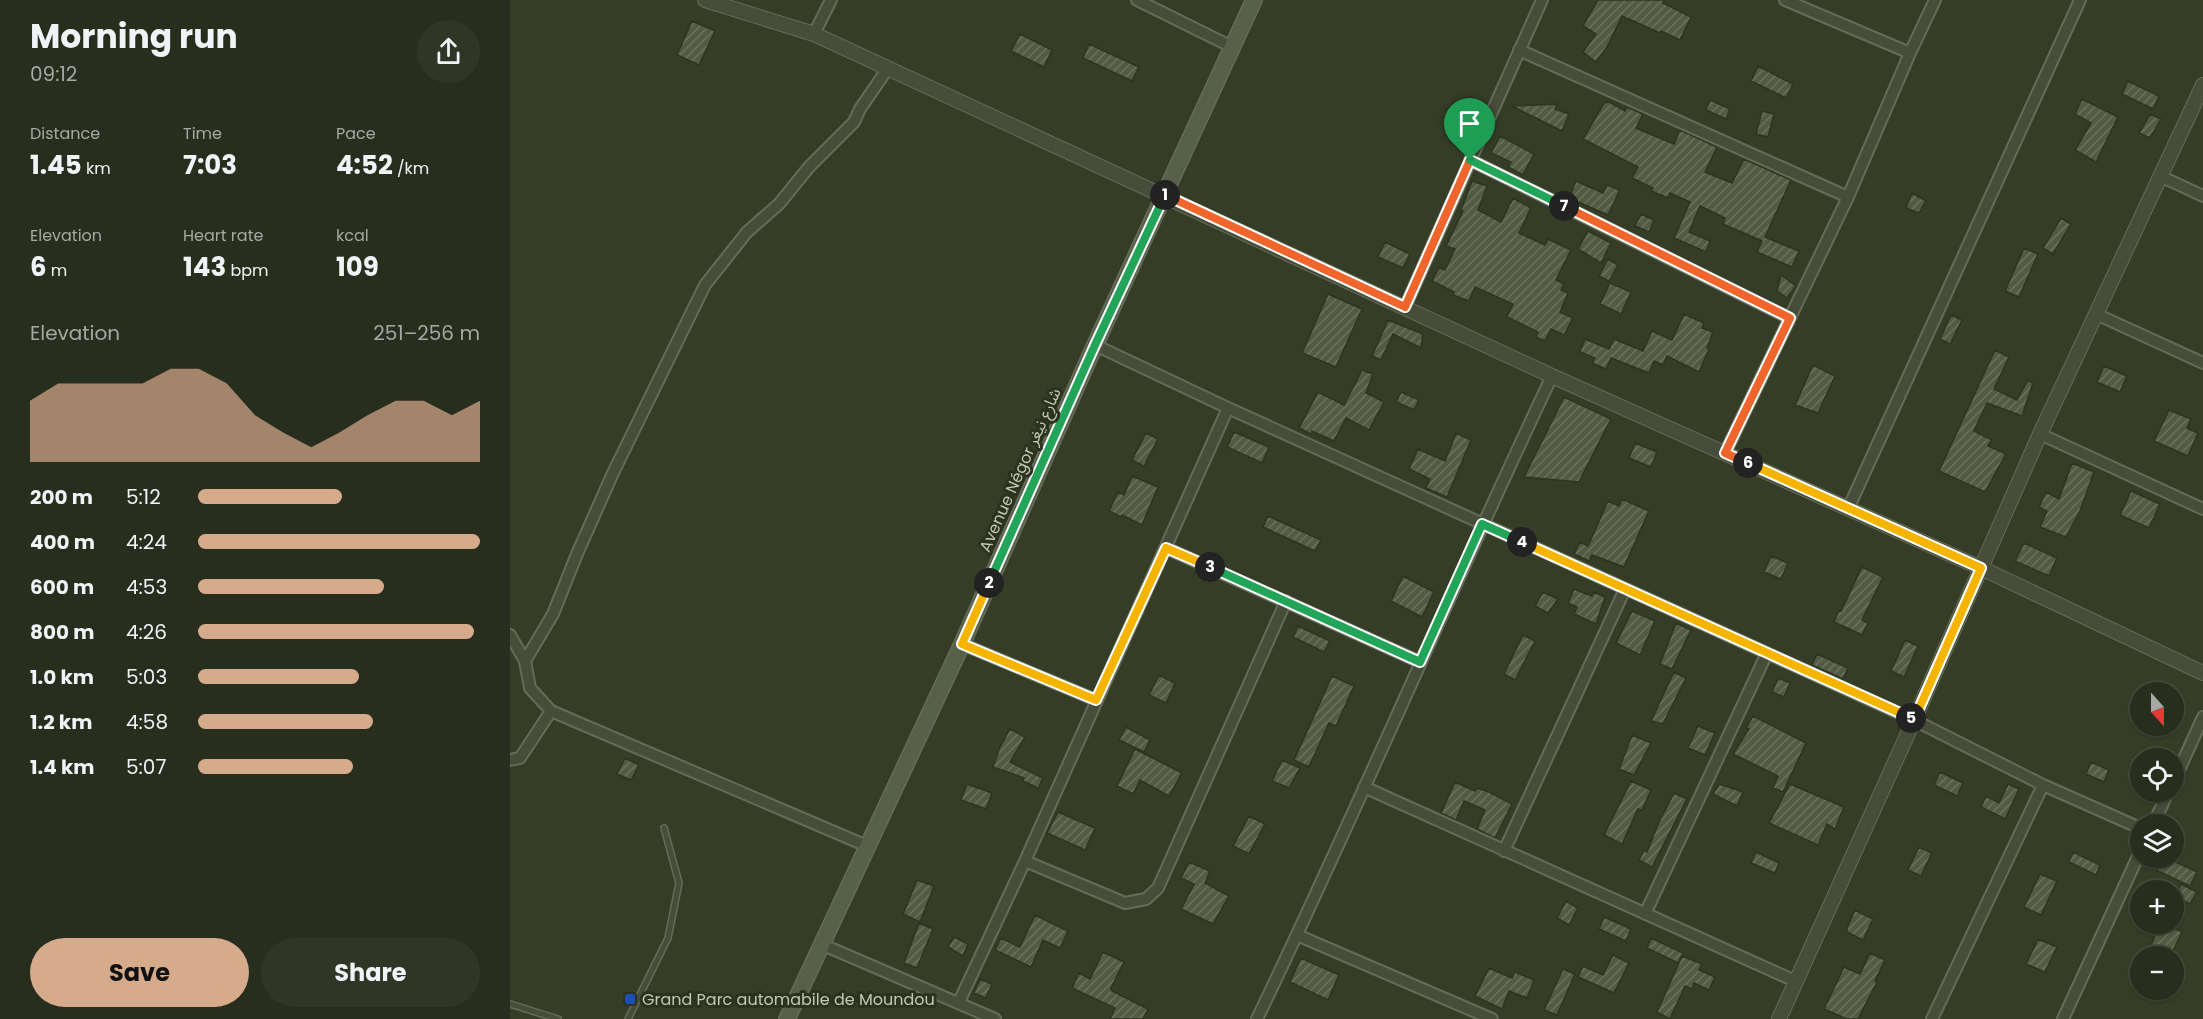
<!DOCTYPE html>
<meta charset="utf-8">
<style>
body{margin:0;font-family:Poppins,"Noto Sans Arabic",sans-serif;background:#303626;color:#f1f3f6;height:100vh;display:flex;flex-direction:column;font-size:22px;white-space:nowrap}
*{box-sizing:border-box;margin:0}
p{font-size:20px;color:#a5a8a4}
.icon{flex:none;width:33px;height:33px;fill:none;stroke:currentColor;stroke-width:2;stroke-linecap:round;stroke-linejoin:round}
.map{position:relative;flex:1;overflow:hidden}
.side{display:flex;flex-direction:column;background:#282e1d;width:510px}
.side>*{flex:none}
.needle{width:39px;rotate:159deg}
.fabs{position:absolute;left:1620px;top:682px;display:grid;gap:12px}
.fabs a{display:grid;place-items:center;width:54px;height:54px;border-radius:50%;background:#282e1d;box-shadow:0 2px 4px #0004,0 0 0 2px #444a3b;font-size:30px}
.pin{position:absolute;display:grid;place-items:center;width:51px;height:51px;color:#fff;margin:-62px -26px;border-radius:50% 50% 50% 0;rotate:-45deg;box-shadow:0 0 6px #0007}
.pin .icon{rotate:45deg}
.km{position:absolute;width:30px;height:30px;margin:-15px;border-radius:50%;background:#222;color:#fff;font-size:16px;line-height:30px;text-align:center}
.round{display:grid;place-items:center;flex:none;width:63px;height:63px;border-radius:32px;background:#303626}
.headline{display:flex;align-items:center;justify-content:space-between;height:102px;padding:0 30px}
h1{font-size:33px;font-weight:700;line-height:45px}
.stats{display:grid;grid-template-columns:repeat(3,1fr);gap:9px;height:102px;padding:6px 30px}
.stats div{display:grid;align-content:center}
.stats b{font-size:26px;font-weight:700}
.stats small{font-size:16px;font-weight:400}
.stats p{font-size:16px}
.chart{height:168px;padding:12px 30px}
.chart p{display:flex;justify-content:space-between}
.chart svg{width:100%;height:108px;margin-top:6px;fill:#d6ab8b;opacity:.7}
.cta{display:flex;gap:12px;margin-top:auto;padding:12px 30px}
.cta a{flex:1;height:69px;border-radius:36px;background:#d6ab8b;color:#111;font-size:24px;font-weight:700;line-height:69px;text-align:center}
.cta a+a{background:#303626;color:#f1f3f6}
ul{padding:0 30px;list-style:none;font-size:20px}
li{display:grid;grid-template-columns:96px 72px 1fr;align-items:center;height:45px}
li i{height:15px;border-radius:8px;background:#d6ab8b}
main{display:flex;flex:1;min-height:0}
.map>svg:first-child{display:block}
.building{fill:url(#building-hatch);stroke:#2e3421;stroke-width:1.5}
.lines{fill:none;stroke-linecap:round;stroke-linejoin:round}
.service-casing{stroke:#646b58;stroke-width:8}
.minor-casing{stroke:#646b58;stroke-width:14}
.tertiary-casing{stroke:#646b58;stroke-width:16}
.secondary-casing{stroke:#646b58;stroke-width:18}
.service{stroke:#474d3a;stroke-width:5}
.minor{stroke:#474d3a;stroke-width:10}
.tertiary{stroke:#474d3a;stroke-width:14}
.secondary{stroke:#576049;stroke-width:15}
.split-1-casing{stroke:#fff;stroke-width:12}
.split-2-casing{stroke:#fff;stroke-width:12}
.split-3-casing{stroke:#fff;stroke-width:12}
.split-4-casing{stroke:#fff;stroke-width:12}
.split-5-casing{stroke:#fff;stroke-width:12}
.split-6-casing{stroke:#fff;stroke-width:12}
.split-7-casing{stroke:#fff;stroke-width:12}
.split-8-casing{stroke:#fff;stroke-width:12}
.split-1{stroke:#f0652b;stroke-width:8}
.split-2{stroke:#22a559;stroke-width:8}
.split-3{stroke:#f5b400;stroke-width:8}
.split-4{stroke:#22a559;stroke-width:8}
.split-5{stroke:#f5b400;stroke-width:8}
.split-6{stroke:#f5b400;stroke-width:8}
.split-7{stroke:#f0652b;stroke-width:8}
.split-8{stroke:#22a559;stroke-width:8}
.transit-dot{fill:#1a4fb4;stroke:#2c321f;stroke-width:2}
.labels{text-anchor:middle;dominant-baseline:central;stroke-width:6;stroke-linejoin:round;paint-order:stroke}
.street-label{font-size:16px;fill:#c1c8b6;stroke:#2c321f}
.poi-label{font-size:16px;fill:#c1c8b6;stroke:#2c321f;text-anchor:start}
</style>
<main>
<section class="side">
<div class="headline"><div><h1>Morning run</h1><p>09:12</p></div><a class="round"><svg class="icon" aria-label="share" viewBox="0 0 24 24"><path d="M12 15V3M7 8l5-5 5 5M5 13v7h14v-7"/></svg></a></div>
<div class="stats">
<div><p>Distance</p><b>1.45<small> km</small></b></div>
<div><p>Time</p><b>7:03</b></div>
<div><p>Pace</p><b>4:52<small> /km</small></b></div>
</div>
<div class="stats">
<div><p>Elevation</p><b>6<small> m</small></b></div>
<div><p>Heart rate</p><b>143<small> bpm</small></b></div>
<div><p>kcal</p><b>109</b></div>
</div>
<div class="chart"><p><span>Elevation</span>251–256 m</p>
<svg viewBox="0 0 160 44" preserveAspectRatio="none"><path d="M0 44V19L10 12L20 12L30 12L40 12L50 6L60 6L70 12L80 25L90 32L100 38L110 32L120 25L130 19L140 19L150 25L160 19V44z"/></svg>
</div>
<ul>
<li><b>200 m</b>5:12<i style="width:51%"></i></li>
<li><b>400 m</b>4:24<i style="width:100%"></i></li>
<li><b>600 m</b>4:53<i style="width:66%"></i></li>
<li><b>800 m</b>4:26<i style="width:98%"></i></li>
<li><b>1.0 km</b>5:03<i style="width:57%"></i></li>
<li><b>1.2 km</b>4:58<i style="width:62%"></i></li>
<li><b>1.4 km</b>5:07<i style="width:55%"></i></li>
</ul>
<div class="cta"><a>Save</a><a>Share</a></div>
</section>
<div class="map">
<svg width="1693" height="1019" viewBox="0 0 1693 1019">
<defs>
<pattern id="building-hatch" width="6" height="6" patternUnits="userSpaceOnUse" patternTransform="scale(1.5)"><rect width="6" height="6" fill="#545b43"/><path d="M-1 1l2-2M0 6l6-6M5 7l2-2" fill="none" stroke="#6b715c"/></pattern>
</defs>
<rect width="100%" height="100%" fill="#353d27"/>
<path class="building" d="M 1088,0 L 1154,0 L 1153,3 L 1181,17 L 1170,40 L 1151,31 L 1150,33 L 1112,16 L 1097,47 L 1086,62 L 1073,52 L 1086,34 L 1073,26 Z
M 182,21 L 205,31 L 189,65 L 167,55 Z
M 510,34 L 542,50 L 534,67 L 501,51 Z
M 579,44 L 629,67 L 622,81 L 573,58 Z
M 1248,66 L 1283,84 L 1276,98 L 1241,81 Z
M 1618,81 L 1649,96 L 1643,109 L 1612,94 Z
M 1572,99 L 1608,117 L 1586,162 L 1565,150 L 1581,123 L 1565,114 Z
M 1200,100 L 1220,109 L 1216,119 L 1196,110 Z
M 1099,102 L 1115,111 L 1117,107 L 1133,114 L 1126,128 L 1164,144 L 1170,130 L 1207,147 L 1195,172 L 1222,183 L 1234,159 L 1281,180 L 1255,237 L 1289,251 L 1282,267 L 1247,252 L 1252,241 L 1213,224 L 1215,218 L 1190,206 L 1179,232 L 1200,241 L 1196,252 L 1164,238 L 1180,202 L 1160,193 L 1158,198 L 1141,191 L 1143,188 L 1122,178 L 1128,167 L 1073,139 L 1094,103 Z
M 1047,104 L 1045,109 L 1059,114 L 1052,131 L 1002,106 Z
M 1252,111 L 1264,114 L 1258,137 L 1246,134 Z
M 1640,114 L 1651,119 L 1640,138 L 1629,133 Z
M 990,136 L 1024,154 L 1013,175 L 998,167 L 1001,162 L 981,153 Z
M 962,181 L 977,186 L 968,210 L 991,222 L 1003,198 L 1021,208 L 1009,233 L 1035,245 L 1038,239 L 1061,250 L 1046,280 L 1054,284 L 1051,290 L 1058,293 L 1050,312 L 1063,318 L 1054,335 L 1041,329 L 1035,341 L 1026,337 L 1028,332 L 997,317 L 1003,304 L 965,287 L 959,301 L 943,295 L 944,292 L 922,281 L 929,267 L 935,270 L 945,249 L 936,246 L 953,211 L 951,210 Z
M 1066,181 L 1093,193 L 1097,185 L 1110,190 L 1098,215 L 1059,198 Z
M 1402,193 L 1416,201 L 1409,213 L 1396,208 Z
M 1131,214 L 1144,220 L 1139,232 L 1125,226 Z
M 1551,218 L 1561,224 L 1543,254 L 1533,248 Z
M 1078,231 L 1101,243 L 1091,263 L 1068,249 Z
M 875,242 L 900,254 L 893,268 L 868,257 Z
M 1514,248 L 1528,254 L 1509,297 L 1495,291 Z
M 1098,259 L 1108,265 L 1099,281 L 1089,276 Z
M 1271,275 L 1286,286 L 1277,298 L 1267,291 Z
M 1100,283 L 1121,292 L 1111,314 L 1090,304 Z
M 818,294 L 852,309 L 826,367 L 792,353 Z
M 1174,314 L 1194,323 L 1192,328 L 1203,332 L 1197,348 L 1199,349 L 1189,372 L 1157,356 L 1153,365 L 1144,361 L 1139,373 L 1101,358 L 1096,369 L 1082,363 L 1085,358 L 1070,352 L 1075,339 L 1099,349 L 1104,339 L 1133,351 L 1142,331 L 1162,340 Z
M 1441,315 L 1452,320 L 1440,344 L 1430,339 Z
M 878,320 L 913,334 L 911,348 L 883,334 L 871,360 L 862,356 Z
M 1485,350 L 1499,357 L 1484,389 L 1507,400 L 1518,380 L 1523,383 L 1512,416 L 1477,403 L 1464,431 L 1482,440 L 1478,446 L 1496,454 L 1475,492 L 1429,471 Z
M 1303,365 L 1325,376 L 1308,413 L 1285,405 Z
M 1594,366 L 1617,376 L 1610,392 L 1587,382 Z
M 852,370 L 863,374 L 856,393 L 874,402 L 859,430 L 836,418 L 824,441 L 802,431 L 801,434 L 789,428 L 808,392 L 834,405 Z
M 891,392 L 909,400 L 904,410 L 886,402 Z
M 1054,397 L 1101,419 L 1069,482 L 1014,477 Z
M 1659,410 L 1681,419 L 1677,428 L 1688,433 L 1678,456 L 1644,441 Z
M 724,432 L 759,447 L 752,463 L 717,447 Z
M 636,433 L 648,439 L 634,466 L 622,460 Z
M 946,433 L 961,440 L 937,497 L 916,488 L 920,479 L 899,469 L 908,449 L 935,461 Z
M 1125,443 L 1147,452 L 1141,467 L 1119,458 Z
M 1562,463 L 1584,472 L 1570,511 L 1556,537 L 1530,527 L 1537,511 L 1529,507 L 1536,492 L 1549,499 Z
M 622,476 L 648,487 L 632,525 L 612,515 L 611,517 L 599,511 L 608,492 L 614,495 Z
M 1621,491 L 1650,504 L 1639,528 L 1610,515 Z
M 1112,499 L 1139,511 L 1114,567 L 1082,555 L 1079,561 L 1064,554 L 1070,542 L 1078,546 L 1098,501 L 1109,506 Z
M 758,516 L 811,540 L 805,551 L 753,527 Z
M 1514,543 L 1547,558 L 1539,576 L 1505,561 Z
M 1261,556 L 1278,563 L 1271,579 L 1254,572 Z
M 1352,567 L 1373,577 L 1352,620 L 1358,623 L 1352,635 L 1324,622 L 1329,610 L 1331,611 Z
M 893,576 L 924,592 L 912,617 L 881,601 Z
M 1064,589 L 1082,596 L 1084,592 L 1095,597 L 1086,624 L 1064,614 L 1067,607 L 1058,603 Z
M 1033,592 L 1048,599 L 1038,613 L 1025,606 Z
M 1122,611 L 1145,621 L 1130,655 L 1106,643 Z
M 1166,623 L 1181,630 L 1162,669 L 1150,664 Z
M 788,626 L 820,641 L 814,652 L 783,637 Z
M 1013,635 L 1025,641 L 1005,680 L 994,674 Z
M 1395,640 L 1408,646 L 1394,677 L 1381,671 Z
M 1307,654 L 1338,668 L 1333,679 L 1302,665 Z
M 1164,672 L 1176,678 L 1153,724 L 1141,721 Z
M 649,675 L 665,683 L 656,703 L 639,695 Z
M 822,676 L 844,686 L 826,726 L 819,723 L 799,767 L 784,760 Z
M 1268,678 L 1280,683 L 1274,697 L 1262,692 Z
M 1243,716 L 1296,743 L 1273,792 L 1263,788 L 1268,776 L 1223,754 L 1239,729 L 1236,728 Z
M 1188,726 L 1205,733 L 1195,755 L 1178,748 Z
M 616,727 L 640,740 L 634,752 L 609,740 Z
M 500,729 L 515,737 L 500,762 L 533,778 L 528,788 L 513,781 L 514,778 L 483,767 L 490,747 Z
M 1122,735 L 1141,743 L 1124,775 L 1109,769 Z
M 625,749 L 672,773 L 659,796 L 630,780 L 623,794 L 607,786 Z
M 115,758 L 129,765 L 121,780 L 107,774 Z
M 772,760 L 790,768 L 779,788 L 762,781 Z
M 1581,762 L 1599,770 L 1594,782 L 1576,774 Z
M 1430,772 L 1453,783 L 1447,796 L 1424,785 Z
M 1121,781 L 1141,790 L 1132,810 L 1128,809 L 1112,844 L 1094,835 Z
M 945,782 L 965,791 L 967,788 L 979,792 L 1002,804 L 985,838 L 967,829 L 975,810 L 954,801 L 946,820 L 931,813 Z
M 457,784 L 482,793 L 476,809 L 451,800 Z
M 1209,784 L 1233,792 L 1227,806 L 1203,794 Z
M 1280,784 L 1334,807 L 1325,829 L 1317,824 L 1308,845 L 1259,823 Z
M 1498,784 L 1509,789 L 1495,819 L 1471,807 L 1476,796 L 1489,803 Z
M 1164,793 L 1177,799 L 1142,867 L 1129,860 L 1134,850 L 1137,852 L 1148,824 Z
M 548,812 L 585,828 L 575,850 L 537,833 Z
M 739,816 L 755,824 L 739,854 L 723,846 Z
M 1409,847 L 1422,853 L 1411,876 L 1398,870 Z
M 1246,852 L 1269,863 L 1265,873 L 1241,863 Z
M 1563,852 L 1590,865 L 1586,875 L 1559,862 Z
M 1641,858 L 1657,858 L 1687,872 L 1680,886 L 1637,866 Z
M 679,862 L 700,871 L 695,883 L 719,896 L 703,924 L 671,909 L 684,884 L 671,878 Z
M 1530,874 L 1547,881 L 1531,915 L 1514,907 Z
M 407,880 L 424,886 L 410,922 L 393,914 Z
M 1671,884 L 1687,892 L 1680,904 L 1665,897 Z
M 1056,901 L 1068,908 L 1059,925 L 1047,918 Z
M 1345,910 L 1363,919 L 1353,940 L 1337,932 L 1337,928 Z
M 525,915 L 558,931 L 550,948 L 533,940 L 521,967 L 485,950 L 491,938 L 510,947 Z
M 1094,917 L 1121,929 L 1116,941 L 1089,929 Z
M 409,923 L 423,929 L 407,968 L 394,963 Z
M 1651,924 L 1656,924 L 1672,932 L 1660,957 L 1647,957 L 1651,950 L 1641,945 Z
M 444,937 L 458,944 L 453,956 L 438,947 Z
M 1141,938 L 1173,953 L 1168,963 L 1137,948 Z
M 1528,939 L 1547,947 L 1535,972 L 1516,964 Z
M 593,952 L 614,962 L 601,988 L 602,991 L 638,1009 L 633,1019 L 600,1019 L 605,1008 L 562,988 L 569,973 L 580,979 Z
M 1360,953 L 1375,960 L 1365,981 L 1367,982 L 1348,1019 L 1337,1019 L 1314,1009 L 1334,967 L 1350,974 Z
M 1103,955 L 1119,963 L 1104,993 L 1068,977 L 1073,966 L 1093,975 Z
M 1172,956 L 1192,964 L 1189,970 L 1205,977 L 1199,990 L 1184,983 L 1182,989 L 1175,986 L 1160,1019 L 1147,1012 Z
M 791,958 L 829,975 L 818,1000 L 780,982 Z
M 979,968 L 1002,978 L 1005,972 L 1024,980 L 1017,998 L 999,991 L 992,1009 L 965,996 Z
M 1053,969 L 1065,974 L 1047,1015 L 1034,1010 Z
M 470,979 L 482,984 L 476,998 L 464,993 Z"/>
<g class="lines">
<defs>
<path id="service" d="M 0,1004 L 48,1019
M 118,1019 L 158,938 L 169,883 L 154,828"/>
<path id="minor" d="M 627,0 L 722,47
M 1275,0 L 1400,53
M 304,34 L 321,0
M 1009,50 L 1338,197
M 960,160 L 1279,318
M 1650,176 L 1693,196
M 895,307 L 1032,0
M 1586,314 L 1693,363
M 585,345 L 718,408 L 1404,720 L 1533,785 L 1630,828
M 1530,434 L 1693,509
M 1215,453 L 1338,197 L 1400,53 L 1425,0
M 1338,509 L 1570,0
M 656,548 L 910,662
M 0,635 L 15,661 L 20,688 L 41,711 L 357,846
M 452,644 L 586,700
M 15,661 L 43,614 L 67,554 L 103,473 L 195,285 L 237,232 L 269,204 L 299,167 L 344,122 L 350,109 L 378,68
M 0,760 L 10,758 L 41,711
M 1664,781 L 1693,717
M 854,787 L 1285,981
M 1643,825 L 1658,792
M 994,851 L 1115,589
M 515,861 L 615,903 L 636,899 L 648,888 L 776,601
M 1135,914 L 1257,653
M 787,935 L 982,1019
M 311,944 L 485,1019
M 449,1002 L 515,861 L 718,408
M 747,1019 C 849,807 941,589 1042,376
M 1422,1019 L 1533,785
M 1553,1019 L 1630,852"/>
<path id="tertiary" d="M 195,0 L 304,34 L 1042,376 L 1471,568 L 1693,673
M 1269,1019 L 1404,720 L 1530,434 L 1693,85"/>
<path id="secondary" d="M 277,1019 L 452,644 L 585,345 L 744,0"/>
</defs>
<use href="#service" class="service-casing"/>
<use href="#minor" class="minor-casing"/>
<use href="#tertiary" class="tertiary-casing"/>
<use href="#secondary" class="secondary-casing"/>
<use href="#service" class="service"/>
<use href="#minor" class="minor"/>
<use href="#tertiary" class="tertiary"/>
<use href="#secondary" class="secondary"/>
</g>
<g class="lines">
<defs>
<path id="split-1" d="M 655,195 L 895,307 L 960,160"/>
<path id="split-2" d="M 479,583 L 585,345 L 655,195"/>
<path id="split-3" d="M 479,583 L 452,644 L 586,700 L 656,548 L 700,567"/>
<path id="split-4" d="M 700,567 L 910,662 L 972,524 L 1012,542"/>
<path id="split-5" d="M 1012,542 L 1401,718"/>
<path id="split-6" d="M 1238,463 L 1471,568 L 1404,720 L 1401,718"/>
<path id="split-7" d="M 1054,206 L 1280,318 L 1215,453 L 1238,463"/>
<path id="split-8" d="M 960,160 L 1054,206"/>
</defs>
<use href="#split-1" class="split-1-casing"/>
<use href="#split-2" class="split-2-casing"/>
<use href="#split-3" class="split-3-casing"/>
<use href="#split-4" class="split-4-casing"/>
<use href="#split-5" class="split-5-casing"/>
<use href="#split-6" class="split-6-casing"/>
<use href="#split-7" class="split-7-casing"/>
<use href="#split-8" class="split-8-casing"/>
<use href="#split-1" class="split-1"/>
<use href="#split-2" class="split-2"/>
<use href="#split-3" class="split-3"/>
<use href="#split-4" class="split-4"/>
<use href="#split-5" class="split-5"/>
<use href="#split-6" class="split-6"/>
<use href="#split-7" class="split-7"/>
<use href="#split-8" class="split-8"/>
</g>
<rect class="transit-dot" x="114" y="993" width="12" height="12" rx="3"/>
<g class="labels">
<g class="street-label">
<text transform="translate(510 470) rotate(-66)">Avenue Négor شارع نيغر</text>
</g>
<g class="poi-label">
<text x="132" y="999">Grand Parc automabile de Moundou</text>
</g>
</g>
</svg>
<div class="fabs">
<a><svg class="needle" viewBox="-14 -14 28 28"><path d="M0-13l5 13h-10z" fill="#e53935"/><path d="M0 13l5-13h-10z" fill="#a5a8a4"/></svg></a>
<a><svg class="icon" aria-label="locate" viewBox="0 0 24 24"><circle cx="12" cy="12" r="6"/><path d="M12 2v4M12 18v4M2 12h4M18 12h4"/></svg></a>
<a><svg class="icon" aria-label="layers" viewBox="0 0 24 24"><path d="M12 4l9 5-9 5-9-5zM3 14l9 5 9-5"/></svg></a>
<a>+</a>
<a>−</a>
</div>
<div class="pin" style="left:960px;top:160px;background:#1e9e55"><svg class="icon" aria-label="arrive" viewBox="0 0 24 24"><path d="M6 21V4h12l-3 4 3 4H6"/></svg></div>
<b class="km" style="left:655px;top:195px">1</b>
<b class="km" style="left:479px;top:583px">2</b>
<b class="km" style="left:700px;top:567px">3</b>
<b class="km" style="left:1012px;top:542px">4</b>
<b class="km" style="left:1401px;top:718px">5</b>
<b class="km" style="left:1238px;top:463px">6</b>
<b class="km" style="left:1054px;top:206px">7</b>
</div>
</main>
